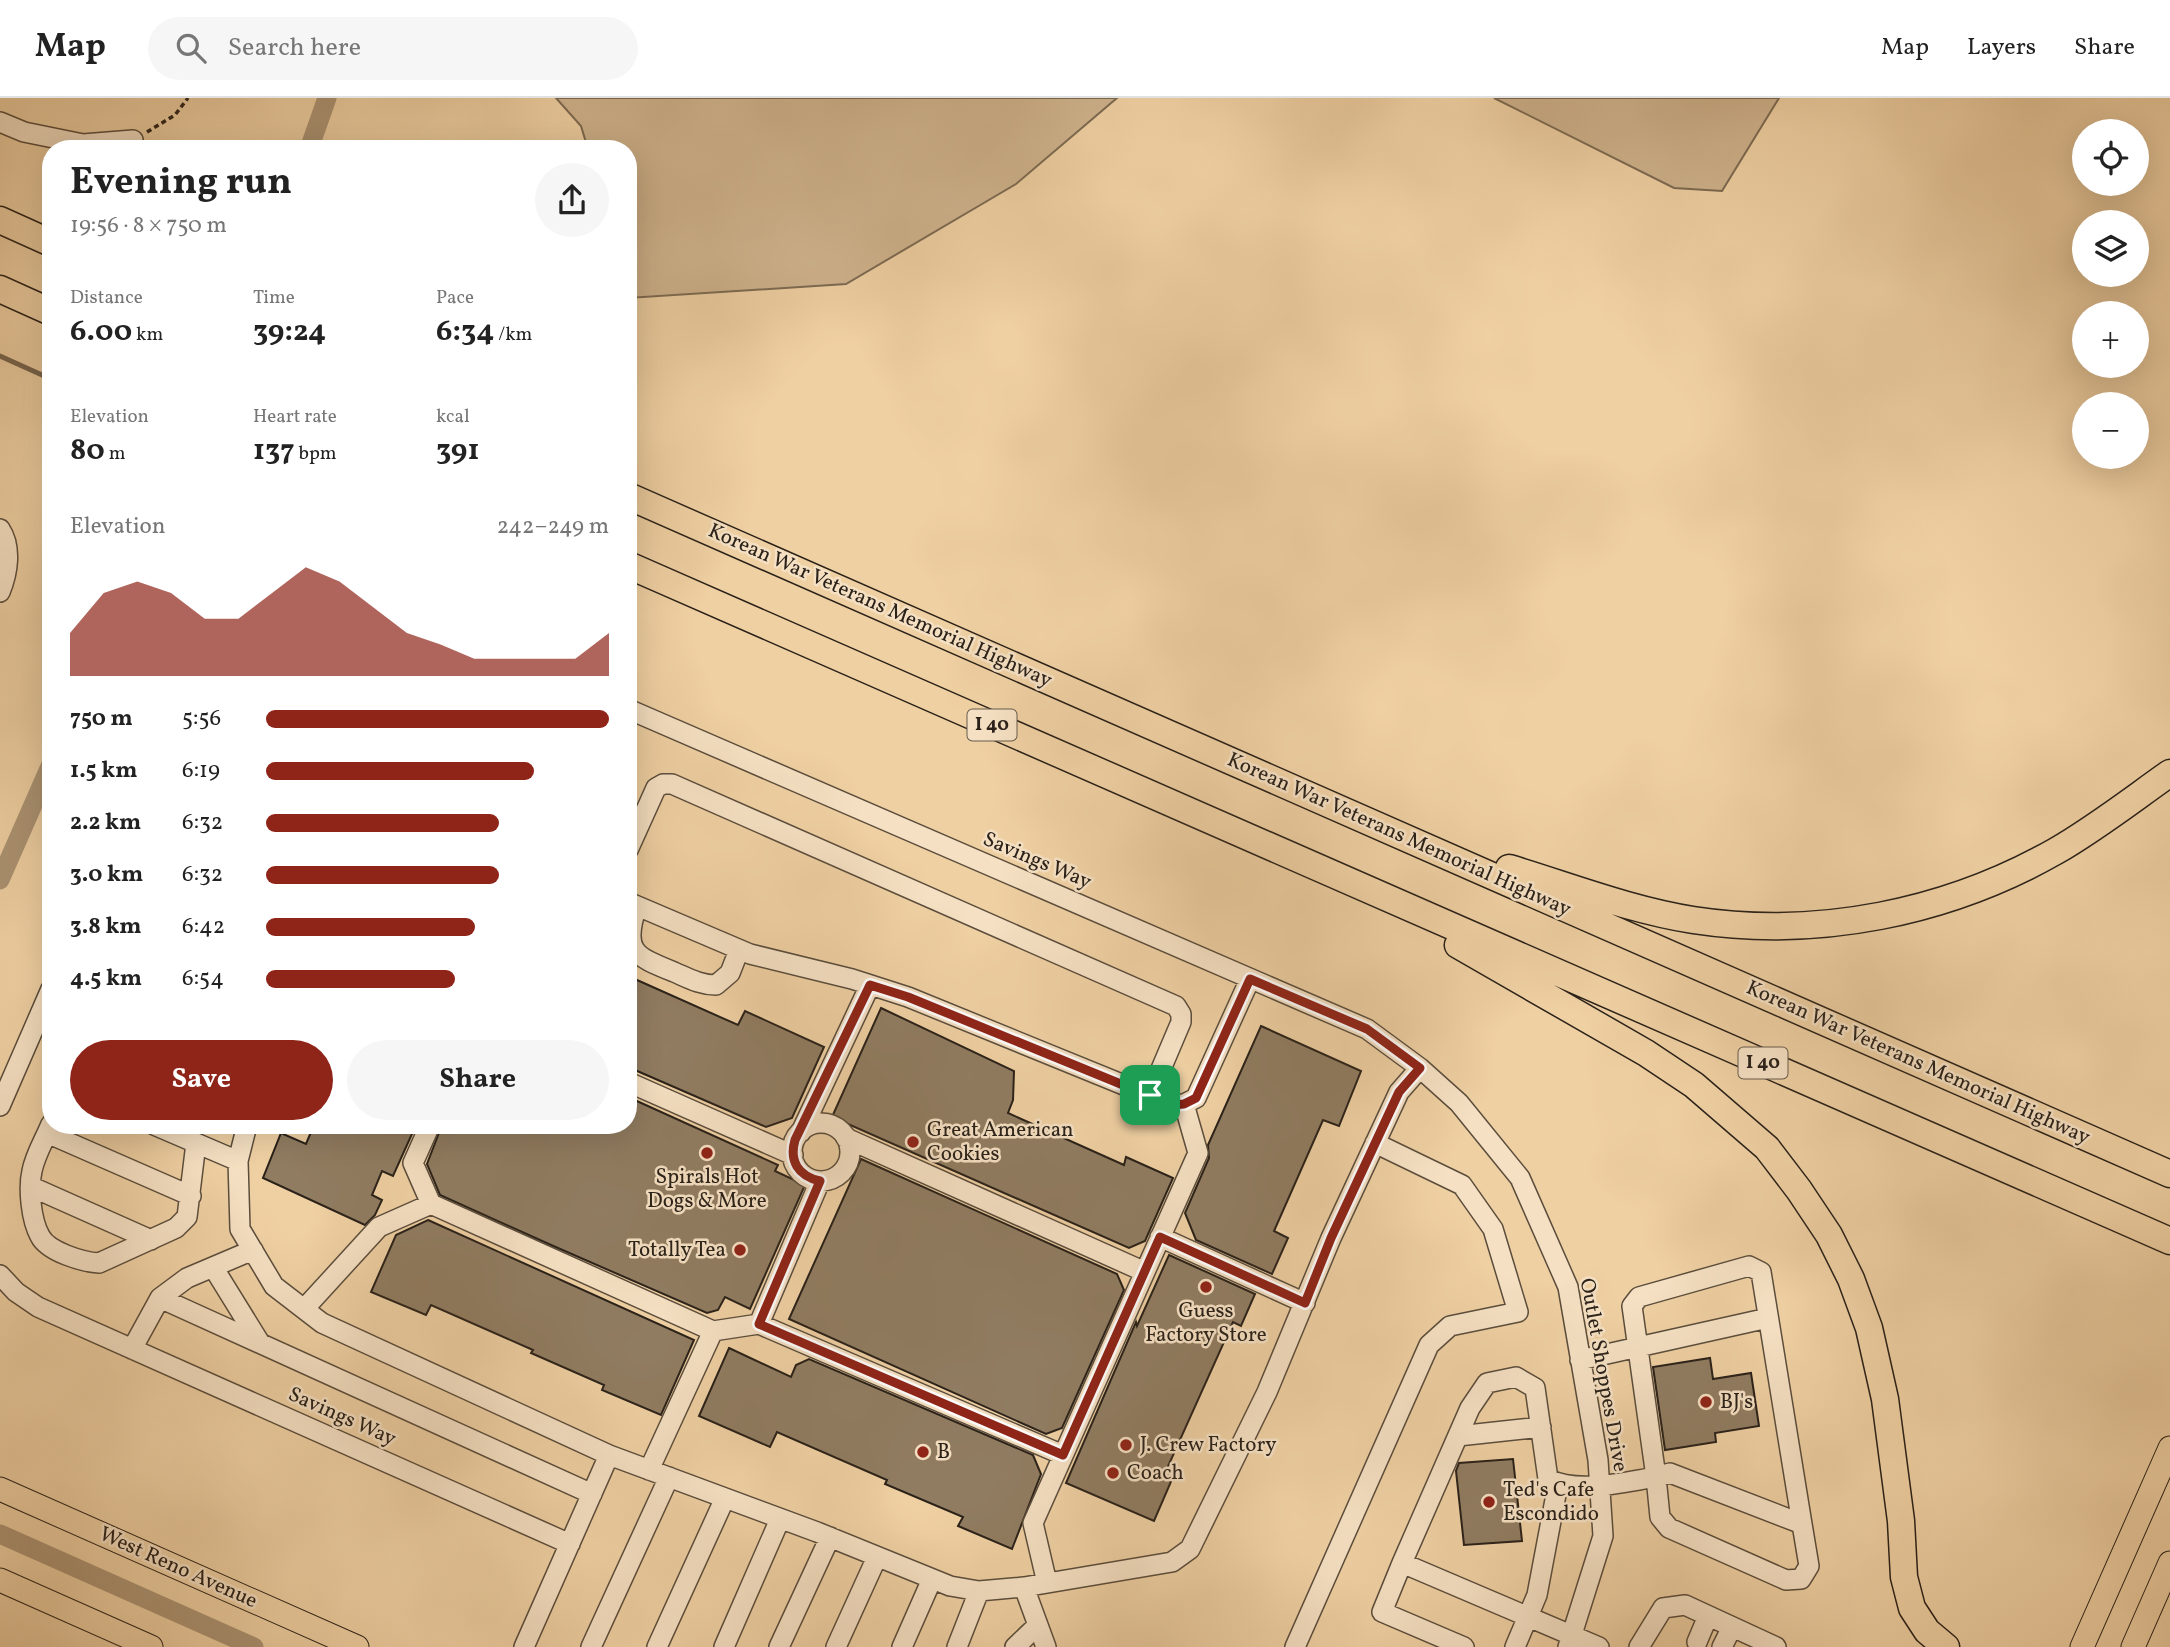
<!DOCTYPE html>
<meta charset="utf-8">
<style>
body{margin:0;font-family:Vollkorn,serif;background:#f6f6f6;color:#222;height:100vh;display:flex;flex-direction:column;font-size:26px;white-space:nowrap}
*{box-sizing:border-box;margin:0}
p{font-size:23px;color:#767676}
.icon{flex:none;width:38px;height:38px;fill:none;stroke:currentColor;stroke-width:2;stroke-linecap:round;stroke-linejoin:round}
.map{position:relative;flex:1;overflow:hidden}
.side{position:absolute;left:42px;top:42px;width:595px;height:994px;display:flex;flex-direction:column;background:#fff;border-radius:28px;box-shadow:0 7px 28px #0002}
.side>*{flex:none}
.fabs{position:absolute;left:2072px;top:21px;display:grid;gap:14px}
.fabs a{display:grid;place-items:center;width:77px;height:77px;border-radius:50%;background:#fff;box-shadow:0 7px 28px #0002;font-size:35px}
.pin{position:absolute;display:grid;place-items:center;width:60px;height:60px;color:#fff;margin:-30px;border-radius:14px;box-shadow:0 4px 10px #0006}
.round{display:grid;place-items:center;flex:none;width:74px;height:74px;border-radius:37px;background:#f6f6f6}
.head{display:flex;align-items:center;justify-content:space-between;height:119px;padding:0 28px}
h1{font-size:38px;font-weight:700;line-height:52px}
.metrics{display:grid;grid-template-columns:repeat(3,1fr);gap:10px;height:119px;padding:7px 28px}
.metrics div{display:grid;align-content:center}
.metrics b{font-size:30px;font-weight:700}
.metrics small{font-size:19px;font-weight:400}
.metrics p{font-size:19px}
.chart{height:196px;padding:14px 28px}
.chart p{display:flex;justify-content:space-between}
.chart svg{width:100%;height:126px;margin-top:7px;fill:#8f2418;opacity:.7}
.cta{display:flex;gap:14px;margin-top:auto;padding:14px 28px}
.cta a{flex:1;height:80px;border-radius:42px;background:#8f2418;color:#fff;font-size:28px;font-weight:700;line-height:80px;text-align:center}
.cta a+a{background:#f6f6f6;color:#222}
ul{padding:0 28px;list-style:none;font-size:23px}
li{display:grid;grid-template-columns:112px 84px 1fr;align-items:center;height:52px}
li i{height:18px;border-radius:9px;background:#8f2418}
header{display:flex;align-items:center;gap:42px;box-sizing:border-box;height:98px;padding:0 35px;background:#fff;border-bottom:2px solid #e0e0e0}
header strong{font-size:33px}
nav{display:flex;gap:38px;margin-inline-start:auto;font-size:24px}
.search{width:490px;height:63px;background:#f6f6f6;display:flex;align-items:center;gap:18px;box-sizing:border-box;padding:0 24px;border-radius:38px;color:#767676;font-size:26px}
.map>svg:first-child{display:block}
.green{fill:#ceb28c;stroke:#7c6a52;stroke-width:2}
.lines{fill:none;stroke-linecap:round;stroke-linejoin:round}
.stream{stroke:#786650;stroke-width:5}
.canal{stroke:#ac9474;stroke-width:19}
.building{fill:#907c61;stroke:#2a2119;stroke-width:2}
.minor-casing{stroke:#5b4d3c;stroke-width:22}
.major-casing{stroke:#2a2119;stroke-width:25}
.highway-casing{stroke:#2a2119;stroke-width:29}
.path{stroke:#2a2119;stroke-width:3.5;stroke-dasharray:5 3.5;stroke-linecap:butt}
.minor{stroke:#f5e0c3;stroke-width:19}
.major{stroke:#efd0a3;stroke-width:23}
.highway{stroke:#efd0a3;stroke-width:26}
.route-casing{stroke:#fff;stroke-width:14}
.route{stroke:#8f2418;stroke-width:9}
.poi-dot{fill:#8f2418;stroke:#f5e0c3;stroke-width:2.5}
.labels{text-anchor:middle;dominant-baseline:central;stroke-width:5;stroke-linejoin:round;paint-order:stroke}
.shield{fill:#f5e0c3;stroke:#675a4c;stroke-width:2}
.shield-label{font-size:19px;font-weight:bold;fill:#2a2119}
.street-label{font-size:21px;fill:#2a2119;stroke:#f5e0c3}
.poi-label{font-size:21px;fill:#2a2119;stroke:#f5e0c3;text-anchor:start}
</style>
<header>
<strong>Map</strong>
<div class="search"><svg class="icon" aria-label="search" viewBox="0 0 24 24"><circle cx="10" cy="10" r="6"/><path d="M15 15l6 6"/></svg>Search here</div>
<nav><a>Map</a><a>Layers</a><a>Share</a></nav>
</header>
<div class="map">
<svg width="2170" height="1549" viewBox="0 0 2170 1549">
<rect width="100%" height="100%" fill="#efd0a3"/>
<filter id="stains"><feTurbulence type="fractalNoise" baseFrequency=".00286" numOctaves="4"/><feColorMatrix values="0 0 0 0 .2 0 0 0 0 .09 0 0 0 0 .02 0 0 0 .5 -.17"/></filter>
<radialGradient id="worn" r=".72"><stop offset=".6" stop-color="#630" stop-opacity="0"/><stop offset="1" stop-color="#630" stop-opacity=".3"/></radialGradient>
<path class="green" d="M 556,0 L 1117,0 L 1016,86 L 846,186 L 628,200 L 628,51 L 588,51 L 581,28 Z
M 1494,0 L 1779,0 L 1722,93 L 1674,90 Z"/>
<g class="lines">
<path class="stream" d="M 0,258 L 51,281"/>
<path class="canal" d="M 309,51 L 327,0
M 0,782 L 51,666
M 0,1436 L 254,1549"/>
</g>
<path class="building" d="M 628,878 L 738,927 L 745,913 L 824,949 L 792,1020 L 766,1029 L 628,969 Z
M 881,910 L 1014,973 L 1013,1002 L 1008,1015 L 1124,1067 L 1126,1059 L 1173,1080 L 1145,1143 L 1129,1150 L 832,1019 Z
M 1261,928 L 1361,973 L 1339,1028 L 1323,1022 L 1274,1133 L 1288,1140 L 1272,1176 L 1196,1142 L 1185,1115 L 1209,1060 L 1208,1047 Z
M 628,999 L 778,1067 L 775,1073 L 805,1087 L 750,1211 L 725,1199 L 718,1212 L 707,1215 L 551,1147 L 440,1097 L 427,1066 L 442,1027 L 628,1027 Z
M 314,1027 L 416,1027 L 393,1078 L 382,1073 L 372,1097 L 382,1102 L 375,1117 L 365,1127 L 263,1080 L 281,1035 L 306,1046 Z
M 861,1061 L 1117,1176 L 1124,1192 L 1062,1330 L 1046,1336 L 789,1221 Z
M 428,1122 L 694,1242 L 661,1317 L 602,1292 L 604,1287 L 531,1255 L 533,1252 L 431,1207 L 426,1217 L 371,1194 L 396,1137 Z
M 1169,1157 L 1255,1196 L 1241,1228 L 1233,1224 L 1165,1375 L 1173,1379 L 1154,1423 L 1066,1385 L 1136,1224 L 1137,1228 Z
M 729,1250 L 791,1279 L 796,1267 L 809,1261 L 1033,1357 L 1041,1376 L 1012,1451 L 958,1428 L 963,1419 L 885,1386 L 887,1382 L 777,1334 L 770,1349 L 699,1318 Z
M 1710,1260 L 1713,1281 L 1751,1275 L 1759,1328 L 1715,1335 L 1716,1344 L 1665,1352 L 1653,1269 Z
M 1513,1361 L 1522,1443 L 1464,1447 L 1456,1373 L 1459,1365 Z"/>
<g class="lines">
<defs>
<path id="minor" d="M 0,24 L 24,34 L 83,46 L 133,42
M 0,431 C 12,449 8,475 0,494
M 628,611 L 1367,931 L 1420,970 L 1459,1005 L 1520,1080 L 1568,1189 L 1598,1362 L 1603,1438 L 1568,1549
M 628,752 L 656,690 L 663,686 L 672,686 L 1176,908 L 1181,916 L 1181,924 L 1150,997
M 628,804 L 750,856 L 852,881 L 908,899 L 1173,1007 L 1184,1006 L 1196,1000 L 1250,881
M 637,808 C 622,853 634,858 674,874 C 688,880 700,887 716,887 L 730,875 L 739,852
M 628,984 L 793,1057
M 0,1008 L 51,891
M792 1054a29 29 0 1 1 58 0a29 29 0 1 1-58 0Z
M 51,1026 C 45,1041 35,1057 32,1073 C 28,1090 31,1122 40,1138 C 48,1154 83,1164 99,1165 L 176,1130 L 187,1119 L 196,1045
M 154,1027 L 238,1063
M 247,1027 L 238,1063 L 240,1131 L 274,1188 L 322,1225 L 609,1357 L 817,1434 L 950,1488 L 979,1493 L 1024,1489 L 1046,1549
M 801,1034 L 870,887
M 47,1035 L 191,1098
M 846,1040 L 1145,1174
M 820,1083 L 759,1226 L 1063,1357
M 32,1089 L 151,1142
M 431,1106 L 713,1233 L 649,1372
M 1160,1139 L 1305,1205
M 213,1169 L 260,1245
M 0,1177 L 16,1194 L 38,1209 L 570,1446
M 160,1200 L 592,1396
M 304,1211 L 379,1129 L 431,1106 L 413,1065 L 430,1027
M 713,1233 L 759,1226
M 132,1251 L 160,1200 L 187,1180 L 253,1152
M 1580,1262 L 1768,1220
M 1458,1338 L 1541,1329
M 1402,1465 L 1382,1514 L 1464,1549
M 1047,1485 L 1033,1425 L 1198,1055 L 1184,1006
M 1024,1489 L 1172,1464 L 1190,1451 L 1267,1294 L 1331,1140 L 1399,994 L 1420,970
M 1697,1544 L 1708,1518
M 524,1549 L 609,1357
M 591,1549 L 669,1379
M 657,1549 L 725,1400
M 724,1549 L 780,1421
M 779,1549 L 830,1439
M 836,1549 L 877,1459
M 902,1549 L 932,1481
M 957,1549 L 979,1493
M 1015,1549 L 1038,1527
M 1295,1549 L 1429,1247 L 1450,1228 L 1518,1214 L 1493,1131 L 1462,1087 L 1375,1045
M 1515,1549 L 1537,1497 L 1558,1386
M 1599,1549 L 1402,1465 L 1470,1310 L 1487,1285 L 1516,1279 L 1535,1290 L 1548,1381 C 1579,1396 1624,1384 1656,1379 L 1660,1419 L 1669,1430 L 1786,1482 L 1801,1481 L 1809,1468 L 1802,1426 L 1761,1174 L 1749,1168 L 1639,1199 L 1632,1208 L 1656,1379 L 1670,1375 L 1802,1426
M 1639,1549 L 1663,1510 L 1685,1507 L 1776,1549
M 1722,1549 L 1732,1529"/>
<path id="major" d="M 0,1391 L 357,1549
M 0,1482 L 151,1549
M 2082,1549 L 2170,1350
M 2133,1549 L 2170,1465"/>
<path id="highway" d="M 0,122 L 51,145
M 0,191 L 51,214
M 628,398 L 2170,1076
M 628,467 L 2170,1143
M 1509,770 C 1569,788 1630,812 1693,822 C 1817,841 1947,815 2056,753 C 2096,730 2133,701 2170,675
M 1458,847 L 1646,955 L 1694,987 L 1767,1050 L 1799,1092 L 1829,1137 L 1851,1181 L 1869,1230 L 1885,1301 L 1901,1423 L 1904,1479 L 1912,1510 L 1927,1533 L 1946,1549"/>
</defs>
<use href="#minor" class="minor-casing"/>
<use href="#major" class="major-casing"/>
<use href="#highway" class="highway-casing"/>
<path class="path" d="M 147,34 L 175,17 L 188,0"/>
<use href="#minor" class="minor"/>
<use href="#major" class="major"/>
<use href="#highway" class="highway"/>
</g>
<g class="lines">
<defs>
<path id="route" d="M 1250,881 L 1367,931 L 1420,970 L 1399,994 L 1331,1140 L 1305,1205 L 1160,1139 L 1063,1357 L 759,1226 L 820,1083 C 798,1078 789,1063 795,1042 L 870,887 L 908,899 L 1172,1007 L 1184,1006 L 1196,1000 Z"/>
</defs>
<use href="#route" class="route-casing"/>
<use href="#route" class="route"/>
</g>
<g class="poi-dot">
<circle cx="913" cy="1044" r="7"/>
<circle cx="707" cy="1055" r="7"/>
<circle cx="740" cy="1152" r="7"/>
<circle cx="1206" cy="1189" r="7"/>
<circle cx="1706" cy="1304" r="7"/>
<circle cx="1126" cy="1347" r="7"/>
<circle cx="923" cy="1354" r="7"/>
<circle cx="1113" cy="1375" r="7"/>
<circle cx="1489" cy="1404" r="7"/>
</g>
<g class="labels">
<g class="shield">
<rect x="967.5" y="611.5" width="49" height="31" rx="5"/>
<rect x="1738.5" y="949.5" width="49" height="31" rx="5"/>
</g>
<g class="shield-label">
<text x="992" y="627">I 40</text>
<text x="1763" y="965">I 40</text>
</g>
<g class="street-label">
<text transform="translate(880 508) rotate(24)">Korean War Veterans Memorial Highway</text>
<text transform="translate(1399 737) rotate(24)">Korean War Veterans Memorial Highway</text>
<text transform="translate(1037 763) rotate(23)">Savings Way</text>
<text transform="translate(1918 965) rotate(24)">Korean War Veterans Memorial Highway</text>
<text transform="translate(1603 1277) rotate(80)">Outlet Shoppes Drive</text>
<text transform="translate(342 1319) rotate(24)">Savings Way</text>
<text transform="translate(178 1470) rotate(24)">West Reno Avenue</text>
</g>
<g class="poi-label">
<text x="927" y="1032">Great American<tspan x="927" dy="24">Cookies</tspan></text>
<text x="707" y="1079" text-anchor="middle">Spirals Hot<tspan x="707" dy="24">Dogs &amp; More</tspan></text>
<text x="726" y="1152" text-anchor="end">Totally Tea</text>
<text x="1206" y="1213" text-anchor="middle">Guess<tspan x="1206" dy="24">Factory Store</tspan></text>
<text x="1720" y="1304">BJ's</text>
<text x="1140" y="1347">J. Crew Factory</text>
<text x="937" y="1354">B</text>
<text x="1127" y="1375">Coach</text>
<text x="1503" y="1392">Ted's Cafe<tspan x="1503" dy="24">Escondido</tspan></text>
</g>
</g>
<rect width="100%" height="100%" filter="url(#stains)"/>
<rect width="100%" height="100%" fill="url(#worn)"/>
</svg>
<div class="fabs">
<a><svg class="icon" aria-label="locate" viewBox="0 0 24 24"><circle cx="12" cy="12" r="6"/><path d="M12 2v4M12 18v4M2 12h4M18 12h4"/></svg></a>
<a><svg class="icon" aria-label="layers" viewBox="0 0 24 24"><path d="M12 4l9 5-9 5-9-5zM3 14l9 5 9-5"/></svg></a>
<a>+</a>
<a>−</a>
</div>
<div class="pin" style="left:1150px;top:997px;background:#1e9e55"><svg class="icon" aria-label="arrive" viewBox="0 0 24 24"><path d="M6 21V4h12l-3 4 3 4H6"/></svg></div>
<section class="side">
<div class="head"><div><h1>Evening run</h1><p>19:56 · 8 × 750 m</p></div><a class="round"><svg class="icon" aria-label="share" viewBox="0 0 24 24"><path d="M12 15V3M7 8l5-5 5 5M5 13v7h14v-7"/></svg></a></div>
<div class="metrics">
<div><p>Distance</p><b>6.00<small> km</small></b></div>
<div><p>Time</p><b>39:24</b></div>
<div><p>Pace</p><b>6:34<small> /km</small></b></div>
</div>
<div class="metrics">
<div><p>Elevation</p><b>80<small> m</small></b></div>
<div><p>Heart rate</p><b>137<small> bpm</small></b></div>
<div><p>kcal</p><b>391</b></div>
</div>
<div class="chart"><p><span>Elevation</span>242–249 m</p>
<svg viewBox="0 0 160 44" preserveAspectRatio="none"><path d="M0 44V29L10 15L20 11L30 15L40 24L50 24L60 15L70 6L80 11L90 20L100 29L110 33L120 38L130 38L140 38L150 38L160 29V44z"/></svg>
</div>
<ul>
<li><b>750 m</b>5:56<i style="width:100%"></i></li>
<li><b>1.5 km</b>6:19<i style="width:78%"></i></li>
<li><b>2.2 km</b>6:32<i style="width:68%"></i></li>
<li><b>3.0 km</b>6:32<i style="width:68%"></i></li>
<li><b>3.8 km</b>6:42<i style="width:61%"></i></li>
<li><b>4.5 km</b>6:54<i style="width:55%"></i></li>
</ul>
<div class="cta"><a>Save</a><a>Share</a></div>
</section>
</div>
